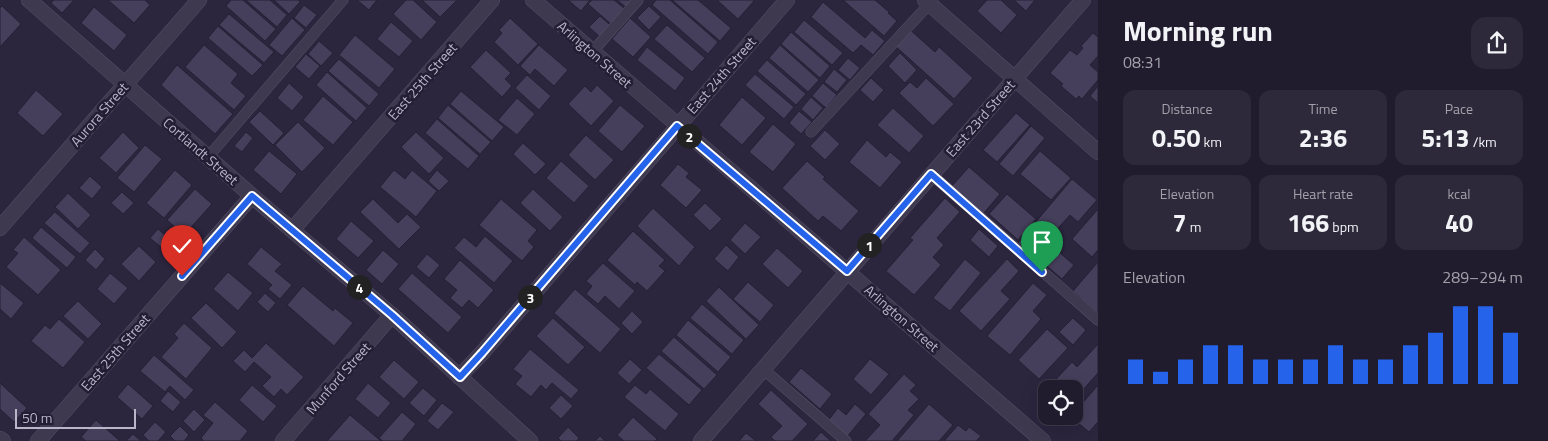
<!DOCTYPE html>
<meta charset="utf-8">
<style>
body{margin:0;font-family:"Titillium Web",sans-serif;background:#2d293a;color:#f1f3f6;height:100vh;display:flex;flex-direction:column;font-size:19px;white-space:nowrap}
*{box-sizing:border-box;margin:0}
p{font-size:16px;color:#a2a1aa}
.icon{flex:none;width:28px;height:28px;fill:none;stroke:currentColor;stroke-width:2;stroke-linecap:round;stroke-linejoin:round}
.map{position:relative;flex:1;overflow:hidden}
.panel{display:flex;flex-direction:column;background:#201c2e;width:450px}
.panel>*{flex:none}
.buttons{position:absolute;left:1038px;top:380px;display:grid;gap:10px}
.buttons a{display:grid;place-items:center;width:45px;height:45px;border-radius:10px;background:#201c2e;box-shadow:0 5px 20px #0002,0 0 0 1px #3d3a4a;font-size:25px}
.scale{position:absolute;left:15px;bottom:12px;width:121px;box-sizing:border-box;padding-left:5px;border:2px solid #bbb5c9;border-top:0;font-size:14px;line-height:18px;white-space:nowrap;color:#bbb5c9;-webkit-text-stroke:4px #231e33;paint-order:stroke}
.pin{position:absolute;display:grid;place-items:center;width:42px;height:42px;color:#fff;margin:-51px -21px;border-radius:50% 50% 50% 0;rotate:-45deg;box-shadow:0 0 5px #0007}
.pin .icon{rotate:45deg}
.km{position:absolute;width:25px;height:25px;margin:-12px;border-radius:50%;background:#222;color:#fff;font-size:14px;line-height:25px;text-align:center}
.round{display:grid;place-items:center;flex:none;width:52px;height:52px;border-radius:15px;background:#2d293a}
.overview{display:flex;align-items:center;justify-content:space-between;height:85px;padding:0 25px}
h1{font-size:28px;font-weight:700;line-height:38px}
.figures{display:grid;grid-template-columns:repeat(3,1fr);gap:8px;height:85px;padding:5px 25px}
.figures div{display:grid;align-content:center;border-radius:12px;background:#2d293a;text-align:center}
.figures b{font-size:25px;font-weight:700}
.figures small{font-size:14px;font-weight:400}
.figures p{font-size:14px}
.chart{height:140px;padding:10px 25px}
.chart p{display:flex;justify-content:space-between}
.chart svg{width:100%;height:90px;margin-top:5px;stroke:#2563eb;stroke-width:6}
main{display:flex;flex:1;min-height:0}
.map>svg:first-child{display:block}
.building{fill:#463f5c;stroke:#252035}
.lines{fill:none;stroke-linecap:round;stroke-linejoin:round}
.service-casing{stroke:#565166;stroke-width:11}
.minor-casing{stroke:#565166;stroke-width:16}
.service{stroke:#3e394e;stroke-width:10}
.minor{stroke:#3e394e;stroke-width:15}
.route-casing{stroke:#fff;stroke-width:10}
.route{stroke:#2563eb;stroke-width:6}
.labels{text-anchor:middle;dominant-baseline:central;stroke-width:5;stroke-linejoin:round;paint-order:stroke}
.street-label{font-size:14px;fill:#bbb5c9;stroke:#231e33}
</style>
<main>
<div class="map">
<svg width="1098" height="441" viewBox="0 0 1098 441">
<rect width="100%" height="100%" fill="#2b253e"/>
<path class="building" d="M 54,0 L 74,0 L 62,13 L 51,3 Z
M 108,0 L 145,0 L 150,5 L 134,23 Z
M 231,0 L 243,0 L 276,29 L 265,41 L 226,6 Z
M 246,0 L 270,0 L 287,15 L 277,27 Z
M 274,0 L 298,0 L 300,2 L 289,14 Z
M 357,0 L 377,0 L 369,10 Z
M 406,0 L 413,0 L 437,22 L 421,40 L 393,14 Z
M 422,0 L 457,0 L 440,17 Z
M 568,0 L 590,0 L 581,11 Z
M 592,0 L 614,0 L 624,8 L 611,24 L 588,4 Z
M 617,0 L 634,0 L 627,8 Z
M 656,0 L 670,0 L 718,42 L 708,54 L 652,5 Z
M 672,0 L 698,0 L 731,28 L 720,41 Z
M 717,0 L 753,0 L 754,1 L 738,19 Z
M 843,0 L 875,0 L 889,12 L 888,13 L 897,21 L 884,36 Z
M 987,0 L 1001,0 L 1017,15 L 1001,33 L 977,11 Z
M 1014,0 L 1035,0 L 1026,11 Z
M 823,2 L 865,38 L 872,30 L 885,41 L 873,55 L 861,45 L 853,53 L 811,17 Z
M 304,5 L 317,15 L 306,28 L 294,18 Z
M 2,6 L 21,24 L 0,47 L 0,8 Z
M 649,6 L 661,17 L 649,30 L 637,18 Z
M 94,7 L 127,35 L 114,51 L 81,23 Z
M 229,14 L 274,52 L 264,63 L 219,25 Z
M 600,16 L 610,25 L 600,37 L 589,27 Z
M 292,18 L 305,30 L 282,56 L 269,45 Z
M 510,18 L 538,44 L 518,65 L 494,42 L 502,33 L 499,30 Z
M 630,18 L 651,37 L 633,57 L 612,39 Z
M 804,20 L 843,53 L 832,65 L 794,32 Z
M 391,22 L 413,41 L 399,57 L 377,39 Z
M 667,25 L 705,58 L 692,72 L 654,39 Z
M 218,26 L 263,65 L 252,76 L 208,38 Z
M 908,28 L 935,52 L 939,47 L 973,78 L 954,99 L 893,44 Z
M 791,32 L 830,66 L 820,78 L 781,44 Z
M 1093,33 L 1098,37 L 1098,56 L 1090,65 L 1098,72 L 1098,80 L 1082,99 L 1079,96 L 1076,99 L 1061,86 L 1063,84 L 1050,73 L 1070,50 L 1077,55 L 1083,48 L 1081,46 Z
M 355,35 L 395,69 L 379,88 L 339,55 Z
M 319,41 L 333,53 L 321,66 L 308,54 Z
M 204,45 L 238,74 L 231,83 L 246,96 L 234,110 L 185,67 Z
M 539,45 L 568,70 L 554,86 L 535,69 L 530,75 L 520,66 Z
M 780,45 L 819,80 L 808,92 L 769,58 Z
M 647,47 L 685,78 L 675,91 L 637,60 Z
M 486,50 L 511,73 L 505,79 L 512,86 L 502,97 L 470,67 Z
M 900,53 L 917,70 L 905,83 L 888,66 Z
M 306,54 L 320,66 L 309,79 L 295,67 Z
M 848,58 L 860,68 L 850,80 L 838,70 Z
M 339,59 L 379,94 L 369,106 L 328,71 Z
M 767,60 L 806,94 L 796,105 L 757,71 Z
M 177,65 L 233,114 L 215,134 L 161,85 Z
M 834,69 L 847,80 L 837,92 L 824,82 Z
M 327,72 L 367,108 L 356,121 L 316,85 Z
M 755,74 L 794,107 L 784,119 L 745,85 Z
M 527,75 L 551,96 L 539,110 L 515,88 Z
M 871,78 L 884,90 L 873,102 L 860,90 Z
M 926,78 L 954,104 L 933,126 L 899,93 L 910,82 L 917,88 Z
M 289,83 L 304,97 L 292,111 L 277,98 Z
M 823,83 L 837,95 L 826,108 L 812,96 Z
M 597,85 L 614,101 L 591,126 L 568,104 L 585,86 L 591,92 Z
M 1098,86 L 1098,103 L 1090,96 Z
M 36,90 L 63,114 L 43,136 L 17,113 Z
M 461,91 L 504,127 L 492,141 L 450,104 Z
M 323,96 L 353,122 L 333,145 L 303,120 Z
M 742,97 L 766,118 L 742,145 L 719,125 Z
M 811,97 L 823,108 L 813,120 L 801,109 Z
M 517,98 L 535,114 L 517,135 L 498,120 Z
M 448,105 L 491,142 L 480,154 L 438,118 Z
M 620,105 L 645,126 L 622,152 L 598,131 Z
M 893,108 L 924,136 L 909,153 L 877,125 Z
M 260,111 L 284,133 L 273,145 L 249,122 Z
M 799,111 L 812,122 L 801,134 L 789,123 Z
M 1016,113 L 1030,125 L 997,162 L 983,150 Z
M 437,119 L 479,156 L 468,169 L 425,133 Z
M 298,122 L 325,148 L 302,172 L 275,145 Z
M 773,124 L 796,144 L 773,172 L 749,152 Z
M 1031,126 L 1045,138 L 1013,176 L 999,164 Z
M 825,130 L 840,144 L 825,160 L 810,146 Z
M 123,132 L 139,148 L 116,173 L 99,158 Z
M 246,132 L 253,138 L 242,152 L 234,146 Z
M 416,132 L 444,158 L 429,174 L 401,147 Z
M 586,135 L 614,160 L 595,180 L 568,155 Z
M 867,140 L 886,157 L 890,152 L 902,162 L 880,188 L 849,162 Z
M 523,143 L 546,164 L 535,175 L 513,154 Z
M 145,145 L 162,159 L 134,192 L 117,178 Z
M 269,151 L 297,174 L 281,194 L 253,170 Z
M 1040,151 L 1071,178 L 1051,200 L 1020,174 Z
M 561,161 L 589,186 L 574,203 L 546,178 Z
M 807,161 L 825,177 L 823,179 L 859,211 L 841,231 L 823,216 L 818,221 L 782,188 Z
M 678,164 L 689,173 L 686,177 L 702,190 L 686,208 L 660,185 Z
M 969,167 L 1000,194 L 983,214 L 952,186 Z
M 175,170 L 192,185 L 164,218 L 146,203 Z
M 394,170 L 405,179 L 412,170 L 437,191 L 416,217 L 380,187 Z
M 437,170 L 449,181 L 439,191 L 428,181 Z
M 90,176 L 102,187 L 92,199 L 79,188 Z
M 1072,179 L 1097,200 L 1078,222 L 1070,215 L 1050,237 L 1061,246 L 1045,265 L 1018,243 Z
M 195,189 L 212,204 L 184,235 L 167,220 Z
M 533,189 L 563,217 L 550,231 L 520,203 Z
M 122,192 L 134,203 L 123,214 L 111,203 Z
M 68,193 L 91,215 L 78,229 L 55,207 Z
M 1007,194 L 1036,219 L 1018,240 L 989,214 Z
M 945,198 L 960,212 L 937,238 L 944,245 L 933,257 L 941,265 L 914,295 L 886,271 L 913,240 L 910,238 Z
M 373,199 L 398,223 L 407,214 L 421,227 L 399,249 L 360,212 Z
M 501,199 L 537,230 L 528,241 L 534,247 L 522,261 L 479,225 Z
M 705,203 L 722,219 L 710,231 L 693,215 Z
M 653,208 L 695,247 L 679,266 L 637,226 Z
M 1098,209 L 1098,250 L 1092,257 L 1072,239 Z
M 55,212 L 90,243 L 80,254 L 44,223 Z
M 351,221 L 374,241 L 358,258 L 336,239 Z
M 745,223 L 761,237 L 745,254 L 730,240 Z
M 41,227 L 76,257 L 67,268 L 32,238 Z
M 158,229 L 169,239 L 162,248 L 150,238 Z
M 979,229 L 998,246 L 989,257 L 970,240 Z
M 633,231 L 665,260 L 659,266 L 665,271 L 647,291 L 637,282 L 635,285 L 607,260 Z
M 485,236 L 513,261 L 494,283 L 454,248 L 464,237 L 476,247 Z
M 24,237 L 61,270 L 38,295 L 6,267 L 18,253 L 13,250 Z
M 726,245 L 739,257 L 728,271 L 714,259 Z
M 139,246 L 156,262 L 139,281 L 121,264 Z
M 261,247 L 282,264 L 275,271 L 292,285 L 280,299 L 268,289 L 272,285 L 247,264 Z
M 777,248 L 803,271 L 788,288 L 762,264 Z
M 95,249 L 105,259 L 96,270 L 85,260 Z
M 383,250 L 399,264 L 382,284 L 366,270 Z
M 1059,252 L 1074,265 L 1062,279 L 1047,266 Z
M 427,254 L 440,265 L 429,278 L 416,267 Z
M 965,259 L 981,273 L 950,311 L 933,298 Z
M 1007,259 L 1019,271 L 1001,291 L 1010,299 L 981,331 L 959,311 Z
M 460,260 L 494,290 L 478,308 L 469,300 L 462,308 L 450,298 L 457,290 L 444,279 Z
M 1098,262 L 1098,312 L 1097,313 L 1073,291 Z
M 603,263 L 635,291 L 619,309 L 605,296 L 598,304 L 586,294 L 592,286 L 586,281 Z
M 228,272 L 253,293 L 238,311 L 213,289 Z
M 110,273 L 128,288 L 114,304 L 97,289 Z
M 412,273 L 462,317 L 448,333 L 398,289 Z
M 748,282 L 774,305 L 760,322 L 733,299 Z
M 0,283 L 24,303 L 11,319 L 0,309 Z
M 1033,283 L 1047,295 L 1033,311 L 1041,319 L 1010,355 L 987,336 Z
M 303,286 L 333,311 L 335,308 L 353,323 L 334,346 L 287,305 Z
M 719,287 L 759,325 L 746,339 L 706,301 Z
M 575,289 L 621,329 L 600,353 L 554,313 Z
M 265,293 L 276,303 L 268,312 L 257,302 Z
M 78,301 L 102,324 L 88,339 L 63,316 Z
M 206,303 L 237,332 L 222,348 L 191,318 Z
M 702,304 L 744,340 L 732,354 L 690,318 Z
M 632,311 L 643,322 L 632,334 L 621,323 Z
M 553,318 L 585,347 L 568,365 L 536,336 Z
M 1073,318 L 1086,330 L 1073,345 L 1059,332 Z
M 59,319 L 85,342 L 63,368 L 31,341 L 45,325 L 50,329 Z
M 688,320 L 731,357 L 718,372 L 676,335 Z
M 184,323 L 212,348 L 186,379 L 161,357 L 178,338 L 174,334 Z
M 1047,329 L 1068,348 L 1039,379 L 1018,360 Z
M 674,337 L 717,375 L 704,389 L 661,351 Z
M 266,343 L 304,377 L 287,395 L 281,389 L 274,397 L 262,386 L 271,377 L 254,362 L 245,372 L 233,361 L 244,350 L 252,358 Z
M 1098,344 L 1098,373 L 1074,400 L 1074,389 L 1047,389 L 1072,362 L 1077,367 Z
M 530,349 L 579,390 L 571,399 L 552,383 L 546,390 L 541,385 L 531,397 L 515,384 L 522,376 L 513,369 Z
M 659,354 L 702,390 L 689,405 L 646,368 Z
M 154,355 L 194,390 L 185,400 L 170,386 L 165,392 L 140,371 Z
M 630,359 L 642,370 L 629,384 L 617,373 Z
M 870,359 L 889,374 L 871,395 L 853,379 Z
M 394,360 L 419,382 L 404,399 L 379,377 Z
M 801,368 L 832,394 L 820,409 L 789,382 Z
M 904,374 L 916,385 L 910,391 L 919,399 L 908,410 L 914,415 L 892,441 L 865,441 L 880,425 L 868,414 Z
M 0,383 L 27,408 L 14,422 L 0,409 Z
M 368,383 L 391,403 L 378,418 L 355,399 Z
M 128,384 L 153,406 L 142,419 L 117,397 Z
M 252,385 L 277,406 L 263,422 L 239,400 Z
M 635,385 L 646,394 L 650,389 L 679,414 L 665,431 L 624,397 Z
M 1098,385 L 1098,422 L 1089,432 L 1071,417 L 1074,416 L 1074,413 Z
M 423,388 L 437,400 L 424,416 L 409,403 Z
M 771,390 L 808,424 L 792,441 L 775,441 L 771,437 L 782,426 L 758,404 Z
M 168,391 L 181,402 L 173,412 L 160,401 Z
M 561,395 L 573,406 L 561,419 L 549,408 Z
M 215,402 L 248,431 L 240,441 L 204,441 L 201,438 L 213,423 L 203,415 Z
M 442,403 L 454,412 L 438,430 L 427,421 Z
M 855,404 L 866,414 L 846,438 L 827,422 L 838,408 L 846,415 Z
M 929,404 L 953,425 L 939,441 L 897,441 Z
M 194,409 L 205,420 L 194,432 L 183,421 Z
M 402,412 L 416,424 L 402,441 L 383,441 L 379,438 Z
M 350,415 L 381,441 L 327,441 Z
M 633,417 L 657,439 L 655,441 L 624,441 L 617,435 Z
M 96,420 L 120,441 L 86,441 L 81,437 Z
M 155,422 L 166,432 L 158,441 L 149,441 L 143,435 Z
M 958,425 L 966,431 L 969,427 L 981,436 L 976,441 L 944,441 Z
M 180,426 L 189,435 L 184,441 L 175,441 L 170,436 Z
M 568,427 L 579,438 L 577,441 L 561,441 L 558,438 Z
M 821,432 L 831,441 L 813,441 Z
M 746,433 L 756,441 L 739,441 Z
M 133,434 L 141,441 L 126,441 Z
M 600,436 L 605,441 L 595,441 Z"/>
<g class="lines">
<defs>
<path id="service" d="M 592,52 L 638,0
M 811,132 L 933,0
M 208,157 L 343,0
M 931,174 L 1098,320
M 763,369 L 846,441"/>
<path id="minor" d="M 29,0 L 252,196 L 392,315 L 530,441
M 533,0 L 1043,441
M 925,0 L 1098,152
M 0,228 L 199,0
M 292,230 L 492,0
M 459,377 L 482,353 L 787,0
M 0,439 L 3,441
M 38,441 L 252,196
M 283,441 L 392,315
M 701,441 L 1083,0"/>
</defs>
<use href="#service" class="service-casing"/>
<use href="#minor" class="minor-casing"/>
<use href="#service" class="service"/>
<use href="#minor" class="minor"/>
</g>
<g class="lines">
<defs>
<path id="route" d="M 182,276 L 252,196 L 392,315 L 460,377 L 482,353 L 677,126 L 847,271 L 931,174 L 1042,272"/>
</defs>
<use href="#route" class="route-casing"/>
<use href="#route" class="route"/>
</g>
<g class="labels">
<g class="street-label">
<text transform="translate(595 54) rotate(41)">Arlington Street</text>
<text transform="translate(721 75) rotate(-49)">East 24th Street</text>
<text transform="translate(422 81) rotate(-49)">East 25th Street</text>
<text transform="translate(99 114) rotate(-49)">Aurora Street</text>
<text transform="translate(980 118) rotate(-49)">East 23rd Street</text>
<text transform="translate(201 151) rotate(41)">Cortlandt Street</text>
<text transform="translate(902 318) rotate(41)">Arlington Street</text>
<text transform="translate(115 352) rotate(-49)">East 25th Street</text>
<text transform="translate(338 378) rotate(-49)">Munford Street</text>
</g>
</g>
</svg>
<div class="buttons">
<a><svg class="icon" aria-label="locate" viewBox="0 0 24 24"><circle cx="12" cy="12" r="6"/><path d="M12 2v4M12 18v4M2 12h4M18 12h4"/></svg></a>
</div>
<div class="scale">50 m</div>
<div class="pin" style="left:1042px;top:272px;background:#1e9e55"><svg class="icon" aria-label="arrive" viewBox="0 0 24 24"><path d="M6 21V4h12l-3 4 3 4H6"/></svg></div>
<div class="pin" style="left:182px;top:276px;background:#d93025"><svg class="icon" aria-label="check" viewBox="0 0 24 24"><path d="M5 12l5 5 9-10"/></svg></div>
<b class="km" style="left:869px;top:245px">1</b>
<b class="km" style="left:689px;top:136px">2</b>
<b class="km" style="left:530px;top:297px">3</b>
<b class="km" style="left:359px;top:287px">4</b>
</div>
<section class="panel">
<div class="overview"><div><h1>Morning run</h1><p>08:31</p></div><a class="round"><svg class="icon" aria-label="share" viewBox="0 0 24 24"><path d="M12 15V3M7 8l5-5 5 5M5 13v7h14v-7"/></svg></a></div>
<div class="figures">
<div><p>Distance</p><b>0.50<small> km</small></b></div>
<div><p>Time</p><b>2:36</b></div>
<div><p>Pace</p><b>5:13<small> /km</small></b></div>
</div>
<div class="figures">
<div><p>Elevation</p><b>7<small> m</small></b></div>
<div><p>Heart rate</p><b>166<small> bpm</small></b></div>
<div><p>kcal</p><b>40</b></div>
</div>
<div class="chart"><p><span>Elevation</span>289–294 m</p>
<svg viewBox="0 0 160 44" preserveAspectRatio="none"><path d="M5 44V32M15 44V38M25 44V32M35 44V25M45 44V25M55 44V32M65 44V32M75 44V32M85 44V25M95 44V32M105 44V32M115 44V25M125 44V19M135 44V6M145 44V6M155 44V19"/></svg>
</div>
</section>
</main>
